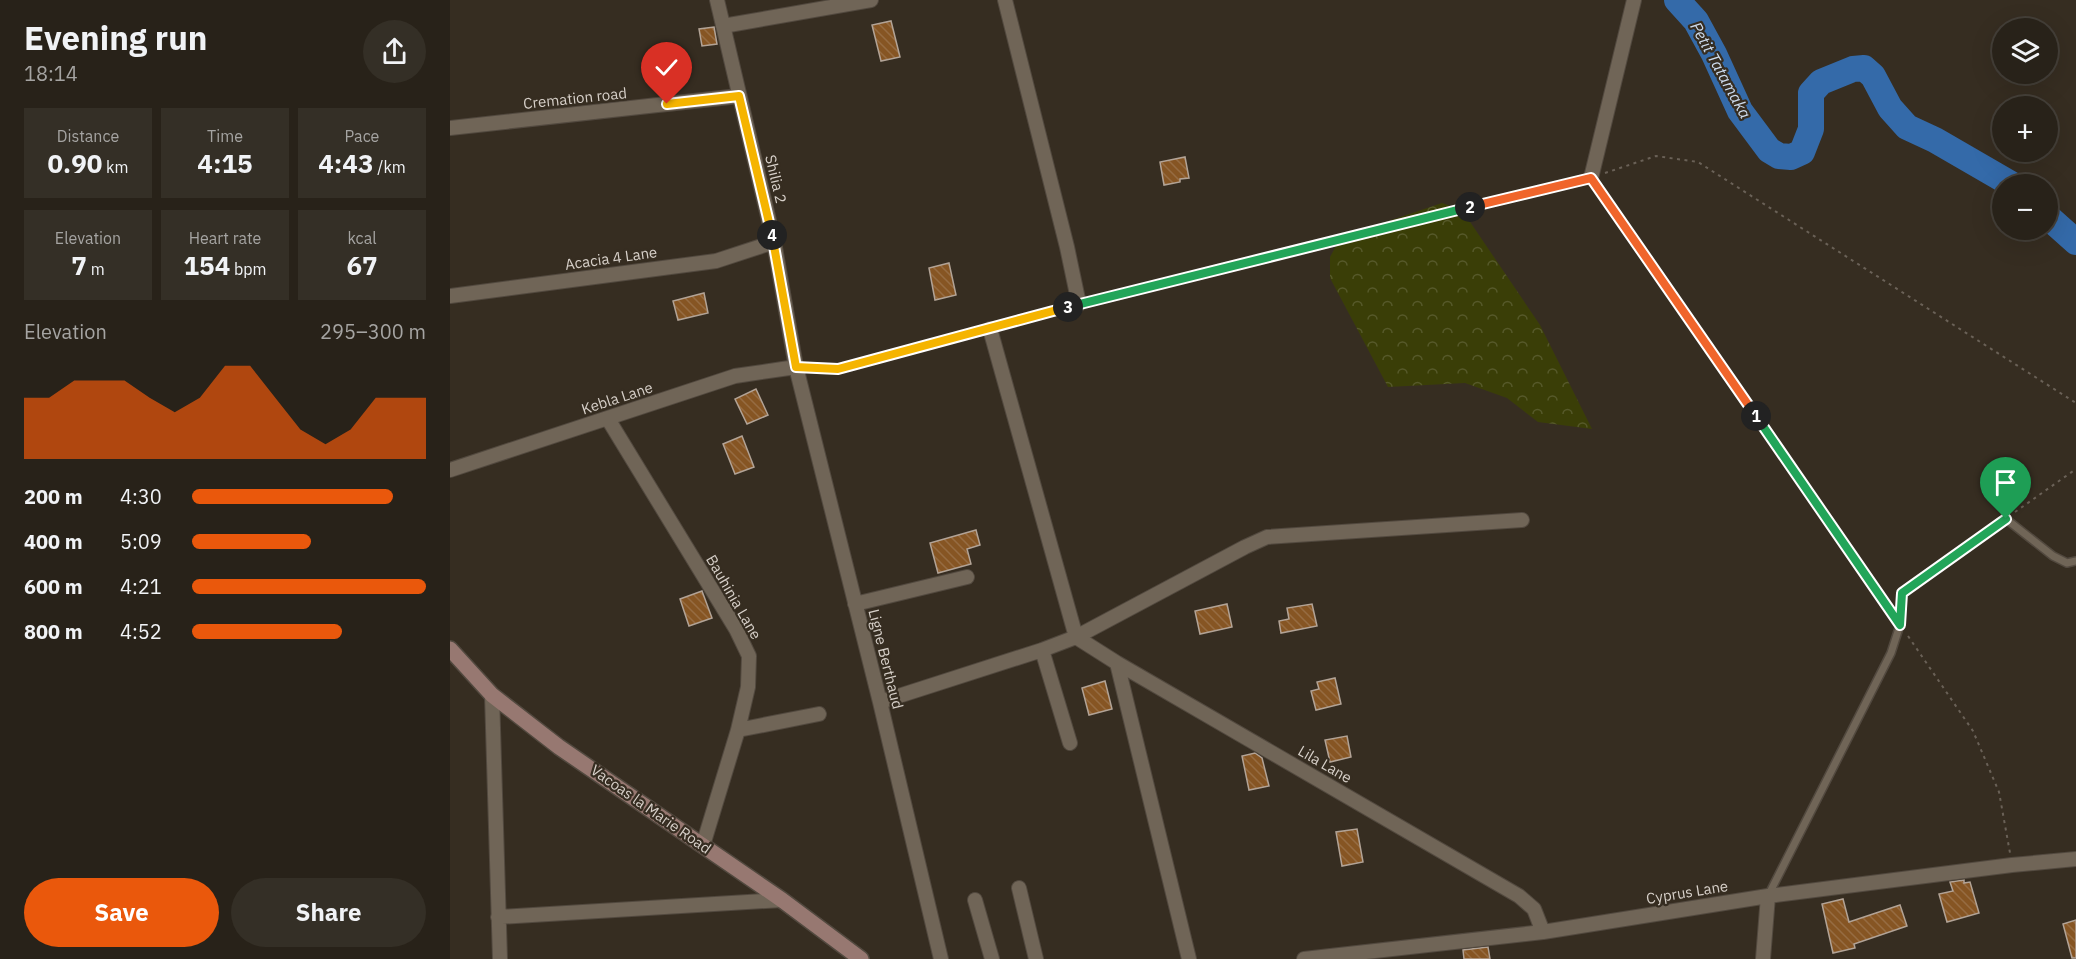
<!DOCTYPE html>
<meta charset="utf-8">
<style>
body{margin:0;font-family:"IBM Plex Sans",sans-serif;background:#342f26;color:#f1f3f6;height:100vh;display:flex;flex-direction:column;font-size:22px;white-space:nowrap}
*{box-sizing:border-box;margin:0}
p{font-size:20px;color:#a5a4a2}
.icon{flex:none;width:33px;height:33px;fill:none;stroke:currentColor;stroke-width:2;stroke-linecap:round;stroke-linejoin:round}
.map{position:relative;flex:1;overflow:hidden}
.drawer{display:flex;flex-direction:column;background:#282219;width:450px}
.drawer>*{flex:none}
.tools{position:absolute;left:1542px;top:18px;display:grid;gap:12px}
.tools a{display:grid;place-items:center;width:66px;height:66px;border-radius:50%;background:#282219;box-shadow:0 6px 24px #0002,0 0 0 2px #443f38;font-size:30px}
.pin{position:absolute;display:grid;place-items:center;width:51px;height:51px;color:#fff;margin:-62px -26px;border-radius:50% 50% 50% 0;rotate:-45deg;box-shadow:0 0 6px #0007}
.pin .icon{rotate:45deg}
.km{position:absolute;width:30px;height:30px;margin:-15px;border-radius:50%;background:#222;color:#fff;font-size:16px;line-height:30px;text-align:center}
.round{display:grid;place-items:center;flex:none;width:63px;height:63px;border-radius:32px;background:#342f26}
.overview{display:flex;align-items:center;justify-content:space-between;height:102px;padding:0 24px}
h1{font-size:33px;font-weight:700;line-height:45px}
.stats{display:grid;grid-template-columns:repeat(3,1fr);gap:9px;height:102px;padding:6px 24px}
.stats div{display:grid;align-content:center;border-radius:0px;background:#342f26;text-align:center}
.stats b{font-size:26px;font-weight:700}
.stats small{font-size:16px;font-weight:400}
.stats p{font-size:16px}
.chart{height:168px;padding:12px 24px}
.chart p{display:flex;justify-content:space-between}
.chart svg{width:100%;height:108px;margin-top:6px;fill:#ea580c;opacity:.7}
.cta{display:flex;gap:12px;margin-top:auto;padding:12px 24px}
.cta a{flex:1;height:69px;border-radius:36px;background:#ea580c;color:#fff;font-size:24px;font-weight:700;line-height:69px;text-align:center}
.cta a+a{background:#342f26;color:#f1f3f6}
ul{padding:0 24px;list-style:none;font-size:20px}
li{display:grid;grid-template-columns:96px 72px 1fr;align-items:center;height:45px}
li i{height:15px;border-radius:8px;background:#ea580c}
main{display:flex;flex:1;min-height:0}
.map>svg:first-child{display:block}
.forest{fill:url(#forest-crowns)}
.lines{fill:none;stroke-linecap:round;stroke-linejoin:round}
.river{stroke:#346aa9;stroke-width:26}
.building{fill:url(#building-back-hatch);stroke:#b2a396;stroke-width:1.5}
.lane-casing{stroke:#52493f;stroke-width:10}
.street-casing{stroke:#52493f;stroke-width:16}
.secondary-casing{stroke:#52493f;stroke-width:18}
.path{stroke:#6a6157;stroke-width:2;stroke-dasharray:3 4.5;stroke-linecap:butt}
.lane{stroke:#706557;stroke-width:7}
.street{stroke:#706557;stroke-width:14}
.secondary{stroke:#977871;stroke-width:15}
.split-1-casing{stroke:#fff;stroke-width:12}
.split-2-casing{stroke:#fff;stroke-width:12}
.split-3-casing{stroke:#fff;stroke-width:12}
.split-4-casing{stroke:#fff;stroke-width:12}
.split-5-casing{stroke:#fff;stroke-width:12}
.split-1{stroke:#22a559;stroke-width:8}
.split-2{stroke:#f0652b;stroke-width:8}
.split-3{stroke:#22a559;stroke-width:8}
.split-4{stroke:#f5b400;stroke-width:8}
.split-5{stroke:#f5b400;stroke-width:8}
.labels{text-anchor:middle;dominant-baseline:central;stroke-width:4.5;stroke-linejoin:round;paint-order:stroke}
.street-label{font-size:15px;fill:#d7d0c9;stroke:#362d21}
.water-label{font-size:16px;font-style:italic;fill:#cddbed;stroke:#362d21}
</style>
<main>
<section class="drawer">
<div class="overview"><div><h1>Evening run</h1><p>18:14</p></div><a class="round"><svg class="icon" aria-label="share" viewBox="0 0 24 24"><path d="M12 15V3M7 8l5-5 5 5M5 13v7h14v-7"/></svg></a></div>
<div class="stats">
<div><p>Distance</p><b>0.90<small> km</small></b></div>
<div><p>Time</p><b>4:15</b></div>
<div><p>Pace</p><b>4:43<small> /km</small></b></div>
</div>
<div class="stats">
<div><p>Elevation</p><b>7<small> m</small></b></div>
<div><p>Heart rate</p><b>154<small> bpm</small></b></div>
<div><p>kcal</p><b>67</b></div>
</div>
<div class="chart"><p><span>Elevation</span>295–300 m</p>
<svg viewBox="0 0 160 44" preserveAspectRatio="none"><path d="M0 44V19L10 19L20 12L30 12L40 12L50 19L60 25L70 19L80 6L90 6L100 19L110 32L120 38L130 32L140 19L150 19L160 19V44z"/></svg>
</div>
<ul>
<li><b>200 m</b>4:30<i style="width:86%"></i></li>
<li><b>400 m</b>5:09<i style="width:51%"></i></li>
<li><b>600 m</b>4:21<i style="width:100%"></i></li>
<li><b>800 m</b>4:52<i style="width:64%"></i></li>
</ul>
<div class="cta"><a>Save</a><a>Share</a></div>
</section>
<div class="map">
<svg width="1626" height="959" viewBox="0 0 1626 959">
<defs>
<pattern id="forest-crowns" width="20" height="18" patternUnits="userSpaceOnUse" patternTransform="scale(1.5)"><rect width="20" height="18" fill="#3a3e07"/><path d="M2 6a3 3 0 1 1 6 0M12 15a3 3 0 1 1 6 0" fill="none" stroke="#56592a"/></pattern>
<pattern id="building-back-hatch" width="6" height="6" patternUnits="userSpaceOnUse" patternTransform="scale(1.5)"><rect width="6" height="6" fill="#865523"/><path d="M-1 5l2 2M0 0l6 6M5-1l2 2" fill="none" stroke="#966c42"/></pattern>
</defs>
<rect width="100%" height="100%" fill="#362d21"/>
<path class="forest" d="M 992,203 L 1012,210 L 1090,325 L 1142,429 L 1088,422 L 1057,398 L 1015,383 L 938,387 L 880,278 L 880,257 L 891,237 Z"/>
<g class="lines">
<path class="river" d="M 1227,0 L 1246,21 L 1264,54 L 1290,111 L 1319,150 L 1329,156 L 1341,157 L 1352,152 L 1361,129 L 1361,93 L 1371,82 L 1403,69 L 1414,68 L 1423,76 L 1440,108 L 1457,127 L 1485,140 L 1561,184
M 1598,217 L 1626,242"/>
</g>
<path class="building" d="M 441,21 L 450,57 L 431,61 L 422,25 Z
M 264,27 L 267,44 L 252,46 L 249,29 Z
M 735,157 L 739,178 L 730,179 L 730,182 L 714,185 L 710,162 Z
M 499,263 L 506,295 L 485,300 L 479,268 Z
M 254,293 L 258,313 L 228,320 L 223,301 Z
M 306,389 L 318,415 L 297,424 L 285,399 Z
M 292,436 L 304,467 L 285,474 L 273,444 Z
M 526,530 L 530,545 L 517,549 L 521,564 L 488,573 L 480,543 Z
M 252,591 L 262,618 L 239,626 L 230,599 Z
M 777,604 L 782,627 L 750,634 L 745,611 Z
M 862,604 L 867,626 L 831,633 L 829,621 L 839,619 L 837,608 Z
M 885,678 L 891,704 L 866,710 L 861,691 L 869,689 L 867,682 Z
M 655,681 L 662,709 L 639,715 L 632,688 Z
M 897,736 L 901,757 L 880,762 L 875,740 Z
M 805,753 L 812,758 L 819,786 L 799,790 L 792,756 Z
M 907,829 L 913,862 L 892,866 L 886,832 Z
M 1514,880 L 1514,883 L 1520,882 L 1529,913 L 1497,922 L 1489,894 L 1503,891 L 1500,882 Z
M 1393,899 L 1399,922 L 1450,905 L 1457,926 L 1404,944 L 1405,948 L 1383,953 L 1372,904 Z
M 1626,920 L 1626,958 L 1622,958 L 1613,924 Z
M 1038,947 L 1040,959 L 1014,959 L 1013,950 Z"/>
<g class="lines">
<defs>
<path id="lane" d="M 1318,896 L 1441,653 L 1450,625 L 1452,593 L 1556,519 L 1603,556 L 1617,563 L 1626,561"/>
<path id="street" d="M 267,0 L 324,242 L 346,367 L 430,702 L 491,959
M 555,0 L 617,247 L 629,304
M 273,26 L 421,0
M 0,128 L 289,96
M 1141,178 L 1184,0
M 0,296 L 266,261 L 324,242
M 540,329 L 626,637 L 667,663 L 1069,896 L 1084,909 L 1093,932
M 158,419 L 286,629 L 299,656 L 298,687 L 288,730 L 253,845
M 0,470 L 285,376 L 346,367
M 405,604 L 517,577
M 592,650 L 620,743
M 667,663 L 739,959
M 42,695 L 50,959
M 430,702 L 592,650 L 626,637 L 795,547 L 817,537 L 1072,520
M 288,730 L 369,714
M 569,888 L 586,959
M 525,900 L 542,959
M 48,917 L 332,900
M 854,959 L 1093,932 L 1318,896 L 1562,865 L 1626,859
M 1313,959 L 1318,896"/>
<path id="secondary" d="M 0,649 L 42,695 L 109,747 L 332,900 L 411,959"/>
</defs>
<use href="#lane" class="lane-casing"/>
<use href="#street" class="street-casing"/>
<use href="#secondary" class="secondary-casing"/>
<path class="path" d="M 1155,173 L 1206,156 L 1248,162 L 1626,403
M 1149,190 L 1441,612
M 643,300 L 1127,181
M 553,325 L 617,307
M 361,368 L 388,369 L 528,332
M 1565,512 L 1626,469
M 1458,636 L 1523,731 L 1549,792 L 1560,853"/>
<use href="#lane" class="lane"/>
<use href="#street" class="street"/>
<use href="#secondary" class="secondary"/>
</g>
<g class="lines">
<defs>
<path id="split-1" d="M 1306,416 L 1450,625 L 1452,593 L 1556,519"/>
<path id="split-2" d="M 1020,207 L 1141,178 L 1306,416"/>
<path id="split-3" d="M 618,307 L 1020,207"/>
<path id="split-4" d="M 322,235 L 346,367 L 388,369 L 618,307"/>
<path id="split-5" d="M 217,104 L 289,96 L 322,235"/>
</defs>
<use href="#split-1" class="split-1-casing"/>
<use href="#split-2" class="split-2-casing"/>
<use href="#split-3" class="split-3-casing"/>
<use href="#split-4" class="split-4-casing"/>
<use href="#split-5" class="split-5-casing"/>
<use href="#split-1" class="split-1"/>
<use href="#split-2" class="split-2"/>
<use href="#split-3" class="split-3"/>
<use href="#split-4" class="split-4"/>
<use href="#split-5" class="split-5"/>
</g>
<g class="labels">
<g class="street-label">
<text transform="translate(125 98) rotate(-6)">Cremation road</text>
<text transform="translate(326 179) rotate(77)">Shilia 2</text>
<text transform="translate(161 258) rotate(-8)">Acacia 4 Lane</text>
<text transform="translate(167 398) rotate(-18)">Kebla Lane</text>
<text transform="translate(284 597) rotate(60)">Bauhinia Lane</text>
<text transform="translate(436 659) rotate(76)">Ligne Berthaud</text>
<text transform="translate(875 764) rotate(30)">Lila Lane</text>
<text transform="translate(201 809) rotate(35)">Vacoas la Marie Road</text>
<text transform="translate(1237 892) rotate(-9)">Cyprus Lane</text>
</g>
<g class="water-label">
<text transform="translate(1271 70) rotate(61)">Petit Tatamaka</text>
</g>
</g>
</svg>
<div class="tools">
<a><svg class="icon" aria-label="layers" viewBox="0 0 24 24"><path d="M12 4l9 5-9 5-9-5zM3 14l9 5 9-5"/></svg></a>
<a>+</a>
<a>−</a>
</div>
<div class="pin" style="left:1556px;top:519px;background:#1e9e55"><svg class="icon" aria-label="arrive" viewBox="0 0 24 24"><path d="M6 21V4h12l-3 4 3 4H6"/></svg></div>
<div class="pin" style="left:217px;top:104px;background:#d93025"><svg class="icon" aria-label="check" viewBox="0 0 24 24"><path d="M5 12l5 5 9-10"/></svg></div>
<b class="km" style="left:1306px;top:416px">1</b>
<b class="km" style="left:1020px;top:207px">2</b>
<b class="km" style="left:618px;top:307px">3</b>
<b class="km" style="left:322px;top:235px">4</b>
</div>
</main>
